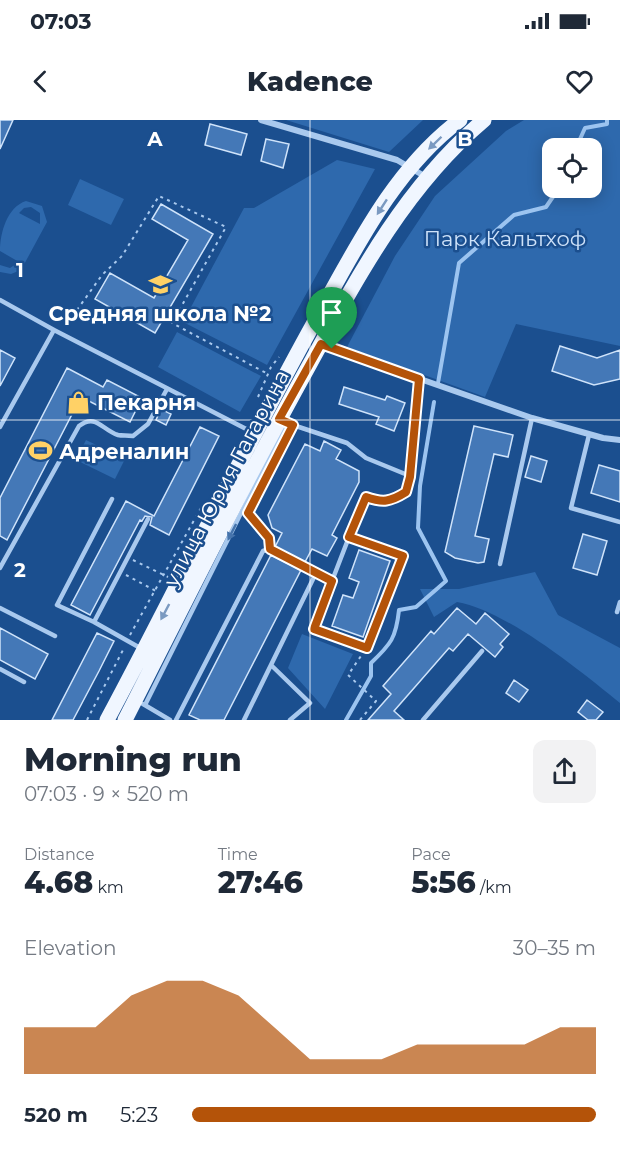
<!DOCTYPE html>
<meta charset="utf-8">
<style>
body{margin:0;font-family:Montserrat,sans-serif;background:#f2f2f3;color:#1f2937;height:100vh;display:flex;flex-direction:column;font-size:22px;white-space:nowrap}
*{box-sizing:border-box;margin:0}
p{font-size:20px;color:#747a83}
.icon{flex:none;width:33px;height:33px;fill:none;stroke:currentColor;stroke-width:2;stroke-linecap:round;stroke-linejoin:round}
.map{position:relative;height:600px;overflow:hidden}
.sheet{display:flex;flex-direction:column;background:#fff;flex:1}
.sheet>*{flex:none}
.buttons{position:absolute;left:542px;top:18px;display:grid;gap:12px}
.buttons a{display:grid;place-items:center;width:60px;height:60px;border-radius:12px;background:#fff;box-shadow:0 3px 15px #0003;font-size:30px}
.pin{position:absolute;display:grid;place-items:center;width:51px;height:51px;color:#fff;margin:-62px -26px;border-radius:50% 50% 50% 0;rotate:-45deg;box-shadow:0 0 6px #0007}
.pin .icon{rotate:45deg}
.round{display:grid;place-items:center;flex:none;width:63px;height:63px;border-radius:12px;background:#f2f2f3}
.overview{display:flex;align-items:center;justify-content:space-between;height:102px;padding:0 24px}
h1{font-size:33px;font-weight:800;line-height:45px}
.stats{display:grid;grid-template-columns:repeat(3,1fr);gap:9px;height:102px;padding:6px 24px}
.stats div{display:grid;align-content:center}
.stats b{font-size:30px;font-weight:800}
.stats small{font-size:16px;font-weight:400}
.stats p{font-size:16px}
.chart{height:168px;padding:12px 24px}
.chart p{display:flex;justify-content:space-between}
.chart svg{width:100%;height:108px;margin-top:6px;fill:#b45309;opacity:.7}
ul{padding:0 24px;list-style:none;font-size:20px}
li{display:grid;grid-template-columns:96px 72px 1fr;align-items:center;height:45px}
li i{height:15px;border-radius:8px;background:#b45309}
.status{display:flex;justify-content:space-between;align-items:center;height:42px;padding:0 30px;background:#fff;direction:ltr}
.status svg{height:16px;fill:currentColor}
header{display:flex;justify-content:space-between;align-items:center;height:78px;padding:0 24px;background:#fff;font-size:27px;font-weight:800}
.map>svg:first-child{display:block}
.green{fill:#2e69ad;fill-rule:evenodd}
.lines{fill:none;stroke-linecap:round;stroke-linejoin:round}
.stream{stroke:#9cc4f0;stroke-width:4}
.building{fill:#4478b7;stroke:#cfe3fa;stroke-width:1.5}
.path{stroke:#a9c9ee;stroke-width:2;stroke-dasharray:3 4.5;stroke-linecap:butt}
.service{stroke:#a9c9ee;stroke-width:4.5}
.minor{stroke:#a9c9ee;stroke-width:6}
.primary{stroke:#f0f6ff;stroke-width:15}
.oneway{fill:#7b9ac1}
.oneway2{fill:#4674ac}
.route-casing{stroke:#fff;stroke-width:12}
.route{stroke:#b45309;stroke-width:8}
.grid{fill:none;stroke:#fff;stroke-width:1.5;stroke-opacity:0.55}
.labels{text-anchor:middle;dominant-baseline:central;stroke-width:5;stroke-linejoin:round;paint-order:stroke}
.park-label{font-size:21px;fill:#cfe3fa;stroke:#1b4f8f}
.poi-label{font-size:21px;font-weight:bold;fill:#fff;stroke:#1b4f8f;text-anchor:start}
.street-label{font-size:21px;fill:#fff;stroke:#1b4f8f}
.grid-label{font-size:20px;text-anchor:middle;font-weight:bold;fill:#fff;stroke:#1b4f8f;stroke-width:5;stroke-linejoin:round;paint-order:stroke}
</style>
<div class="status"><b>07:03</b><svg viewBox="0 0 49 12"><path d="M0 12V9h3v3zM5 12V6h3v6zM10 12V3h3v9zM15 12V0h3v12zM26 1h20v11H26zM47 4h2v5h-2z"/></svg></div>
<header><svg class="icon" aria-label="back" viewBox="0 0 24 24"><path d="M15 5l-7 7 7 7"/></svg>Kadence<svg class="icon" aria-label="heart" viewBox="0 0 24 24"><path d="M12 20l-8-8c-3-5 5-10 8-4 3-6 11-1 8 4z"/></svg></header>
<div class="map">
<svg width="620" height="600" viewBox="0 0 620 600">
<rect width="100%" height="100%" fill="#1b4f8f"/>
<path class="green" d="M 286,0 L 423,0 L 389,32 Z
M 524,0 L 620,0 L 620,226 L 516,204 L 485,277 L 347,227 L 395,136 L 435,76 L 506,11 ZM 552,28 L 591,28 L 591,68 L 552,68 Z
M 337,40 L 375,49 L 267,245 L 183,202 L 244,88 L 254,88 Z
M 80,59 L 124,79 L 111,105 L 68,85 Z
M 26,81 L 42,86 L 47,102 L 21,150 L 11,154 L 0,152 L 0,145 L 10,148 L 19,142 L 0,131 C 0,113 7,87 26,81 ZM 31,87 L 40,93 L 40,104 L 19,93 L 24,88 Z
M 177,212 L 261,256 L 240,292 L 158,247 Z
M 86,320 L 125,339 L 115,359 L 76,340 Z
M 535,452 L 558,495 L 620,528 L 620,583 C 579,550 507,491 457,482 L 434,497 L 420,469 L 459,469 Z
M 302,514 L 353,534 L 325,589 L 288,548 Z"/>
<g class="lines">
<path class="stream" d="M 576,28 L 585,8 L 607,4 L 607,0
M 438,263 L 459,143 L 514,95 L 546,87 L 559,68
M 346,600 L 371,556 L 371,543 C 391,524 396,518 399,490 L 416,487 L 446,461 L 418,408 L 420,366 L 434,282"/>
</g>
<path class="building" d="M 0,0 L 13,0 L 0,29 Z
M 210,4 L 247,14 L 241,35 L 205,25 Z
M 266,19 L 289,24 L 283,48 L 261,41 Z
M 161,84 L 213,114 L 155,213 L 95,179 L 110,153 L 154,178 L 188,120 L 152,99 Z
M 560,226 L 597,238 L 620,230 L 620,259 L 594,265 L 552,251 Z
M 0,230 L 15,238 L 0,266 Z
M 67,248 L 103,267 L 107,260 L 142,278 L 130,302 L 81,277 L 7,420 L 0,416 L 0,378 Z
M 344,267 L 385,280 L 387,276 L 405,283 L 394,311 L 376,304 L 379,297 L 339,284 Z
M 161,289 L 171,294 L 166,305 L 156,300 Z
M 474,306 L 513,315 L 508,337 L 494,334 L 475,416 L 489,419 L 484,442 L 478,443 L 455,438 L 445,432 Z
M 200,307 L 219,316 L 169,415 L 150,405 L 152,397 L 145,396 L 142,401 L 140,400 L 90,495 L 71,485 L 126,381 L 154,396 Z
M 324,321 L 341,330 L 336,339 L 359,351 L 359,362 L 332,415 L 337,418 L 327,436 L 312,429 L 305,442 L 275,427 L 282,413 L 272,408 L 268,395 L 305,324 L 320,331 Z
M 531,336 L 547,341 L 541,362 L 525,357 Z
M 599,345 L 620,351 L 620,382 L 591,373 Z
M 583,414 L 607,421 L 597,455 L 573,448 Z
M 359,430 L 390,441 L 363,517 L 332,506 L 343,475 L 353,478 L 359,462 L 349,458 Z
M 271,435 L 301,450 L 224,600 L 200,600 L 189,595 Z
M 457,488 L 476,504 L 485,493 L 509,514 L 500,524 L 503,527 L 495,537 L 468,514 L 453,531 L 449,528 L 394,591 L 404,600 L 368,600 L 391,574 L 383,566 L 431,511 L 434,514 Z
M 0,508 L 48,534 L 35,559 L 0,540 Z
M 97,513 L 114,521 L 99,551 L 73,600 L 52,600 Z
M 514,560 L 528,570 L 519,582 L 506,573 Z
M 587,580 L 603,592 L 596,600 L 588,600 L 578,592 Z"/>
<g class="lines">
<path class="path" d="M 77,190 L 102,155 L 122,136 L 159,76 L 226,107 L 172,203 L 268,254
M 258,277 L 271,247 L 279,237
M 249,395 L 269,420
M 352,410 L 362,385
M 133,440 L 168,457
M 126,455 L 156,471
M 130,515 L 202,386
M 87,600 L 124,528
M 360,600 L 376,581 L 348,555 L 363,533"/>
<path class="service" d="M 0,180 L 54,210
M 284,302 L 347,323 L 366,338 L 410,356 L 406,372 C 390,382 384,383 366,377
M 0,307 L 54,210 L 252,312
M 589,315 L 571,388 L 620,402
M 410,356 L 419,259
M 500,444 L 532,298
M 0,448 L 79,306 C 96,293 102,310 118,315 C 122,316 128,315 133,316 L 148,304 L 167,269
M 316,453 L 332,461 L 349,417 L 403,436 L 367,528 L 314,509 L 332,461
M 0,488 L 55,516
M 617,492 L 620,482
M 94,502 L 57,485 L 112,379
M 142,529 L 94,502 L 148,399
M 271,545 L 310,583 L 290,600
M 0,549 L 24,562
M 143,584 L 170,600
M 145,585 L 286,303
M 176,600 L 263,431 L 269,429 L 316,453 L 244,600
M 423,600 L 482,531"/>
<path class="minor" d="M 261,0 L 397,40 L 426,57
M 320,224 L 532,298 L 603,318 L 620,320"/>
<path class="primary" d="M 107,600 C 178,468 242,332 315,201 C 355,130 393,50 460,0
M 125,600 C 186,480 246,359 311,242 C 359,154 407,65 484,0"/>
</g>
<defs><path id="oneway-solid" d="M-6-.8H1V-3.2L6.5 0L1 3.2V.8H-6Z" transform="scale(1.5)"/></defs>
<g class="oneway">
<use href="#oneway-solid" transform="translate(435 23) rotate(136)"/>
<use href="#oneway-solid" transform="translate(382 87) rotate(123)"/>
<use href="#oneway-solid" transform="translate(165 492) rotate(118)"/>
</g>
<use class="oneway2" href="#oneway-solid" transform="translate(232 412) rotate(117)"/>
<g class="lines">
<defs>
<path id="route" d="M 321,224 L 419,259 L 410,357 L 406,372 C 390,382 383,383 366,377 L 349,417 L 403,436 L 367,528 L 314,509 L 332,461 L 270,429 L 269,418 L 248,393 L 293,305 L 279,299 Z"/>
</defs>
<use href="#route" class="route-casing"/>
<use href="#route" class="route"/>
</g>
<path class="grid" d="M 310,0 L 310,600M 0,300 L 620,300"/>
<defs>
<symbol id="school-bare" viewBox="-9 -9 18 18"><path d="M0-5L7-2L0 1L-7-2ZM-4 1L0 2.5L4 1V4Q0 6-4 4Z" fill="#ffd166" stroke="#1b4f8f" stroke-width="2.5" paint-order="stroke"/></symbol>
<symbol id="shop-bare" viewBox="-9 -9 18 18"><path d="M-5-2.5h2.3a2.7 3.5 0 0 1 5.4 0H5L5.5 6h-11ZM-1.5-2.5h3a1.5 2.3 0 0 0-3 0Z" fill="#ffd166" stroke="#1b4f8f" stroke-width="2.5" paint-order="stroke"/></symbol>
<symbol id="stadium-bare" viewBox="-9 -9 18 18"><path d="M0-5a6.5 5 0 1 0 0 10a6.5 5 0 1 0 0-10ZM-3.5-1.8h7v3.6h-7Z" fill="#ffd166" stroke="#1b4f8f" stroke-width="2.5" paint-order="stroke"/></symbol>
</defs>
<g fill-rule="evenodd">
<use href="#school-bare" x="144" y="148" width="33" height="33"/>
<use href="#shop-bare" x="62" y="266" width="33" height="33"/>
<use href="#stadium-bare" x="24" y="314" width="33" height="33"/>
</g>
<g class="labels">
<g class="park-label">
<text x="505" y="118">Парк Кальтхоф</text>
</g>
<g class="poi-label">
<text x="160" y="193" text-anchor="middle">Средняя школа №2</text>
<text x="97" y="282">Пекарня</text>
<text x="59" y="331">Адреналин</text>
</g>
<g class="street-label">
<text transform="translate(226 358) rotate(-62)">улица Юрия Гагарина</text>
</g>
</g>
<g class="grid-label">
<text x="155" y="26">A</text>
<text x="465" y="26">B</text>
<text x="20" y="157">1</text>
<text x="20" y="457">2</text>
</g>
</svg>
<div class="buttons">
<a><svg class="icon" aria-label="locate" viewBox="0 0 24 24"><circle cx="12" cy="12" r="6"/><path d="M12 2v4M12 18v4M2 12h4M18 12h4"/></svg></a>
</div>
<div class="pin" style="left:332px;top:229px;background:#1e9e55"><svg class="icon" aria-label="arrive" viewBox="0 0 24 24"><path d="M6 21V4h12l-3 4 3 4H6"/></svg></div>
</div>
<section class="sheet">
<div class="overview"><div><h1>Morning run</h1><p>07:03 · 9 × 520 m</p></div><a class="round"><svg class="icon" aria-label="share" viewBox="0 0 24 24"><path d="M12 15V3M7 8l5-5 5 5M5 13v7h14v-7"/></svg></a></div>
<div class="stats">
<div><p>Distance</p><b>4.68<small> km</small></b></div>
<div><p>Time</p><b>27:46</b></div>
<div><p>Pace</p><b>5:56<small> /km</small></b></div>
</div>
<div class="chart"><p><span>Elevation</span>30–35 m</p>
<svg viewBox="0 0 160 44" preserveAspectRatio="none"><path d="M0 44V25L10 25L20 25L30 12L40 6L50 6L60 12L70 25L80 38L90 38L100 38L110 32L120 32L130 32L140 32L150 25L160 25V44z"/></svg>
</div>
<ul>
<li><b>520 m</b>5:23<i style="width:100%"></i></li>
</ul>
</section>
